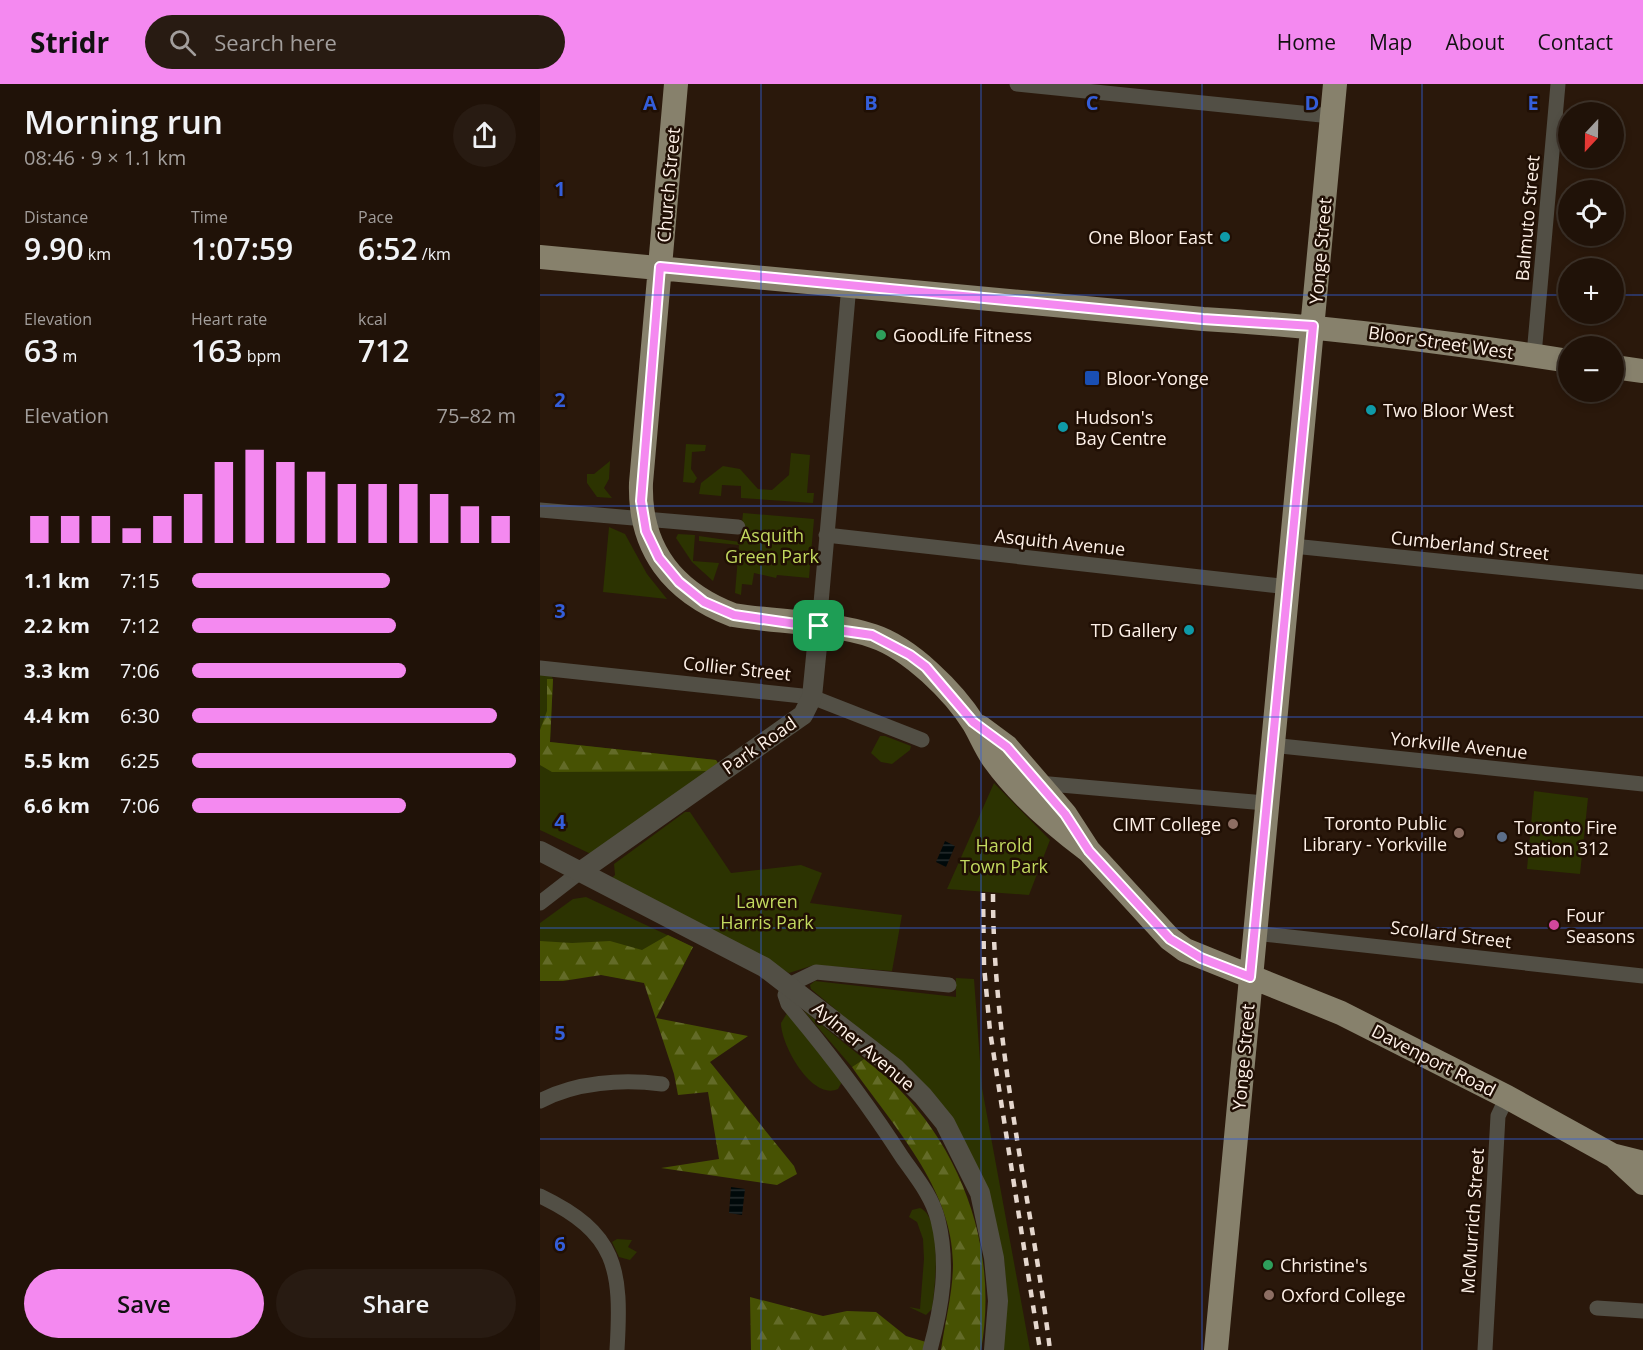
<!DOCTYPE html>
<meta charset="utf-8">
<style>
body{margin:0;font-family:"Open Sans",sans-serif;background:#281b12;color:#f1f3f6;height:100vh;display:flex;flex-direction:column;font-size:22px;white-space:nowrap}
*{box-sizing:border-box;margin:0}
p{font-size:20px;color:#a29e9c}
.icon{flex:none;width:33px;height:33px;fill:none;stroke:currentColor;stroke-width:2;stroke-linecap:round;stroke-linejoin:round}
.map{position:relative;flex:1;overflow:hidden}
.side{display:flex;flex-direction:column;background:#201208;width:540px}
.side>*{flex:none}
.needle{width:39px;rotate:202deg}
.fabs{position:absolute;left:1018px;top:18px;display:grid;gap:12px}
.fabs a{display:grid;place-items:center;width:66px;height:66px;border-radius:50%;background:#201208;box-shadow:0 3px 9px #0003,0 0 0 2px #3d3229;font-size:30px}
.pin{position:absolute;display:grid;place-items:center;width:51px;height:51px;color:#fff;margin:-26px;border-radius:12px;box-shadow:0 3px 9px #0006}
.round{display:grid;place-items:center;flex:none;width:63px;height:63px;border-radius:32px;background:#281b12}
.summary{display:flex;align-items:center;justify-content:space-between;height:102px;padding:0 24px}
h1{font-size:33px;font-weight:600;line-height:45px}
.figures{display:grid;grid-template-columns:repeat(3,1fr);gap:9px;height:102px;padding:6px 24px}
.figures div{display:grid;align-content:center}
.figures b{font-size:30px;font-weight:600}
.figures small{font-size:16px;font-weight:400}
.figures p{font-size:16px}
.chart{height:168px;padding:12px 24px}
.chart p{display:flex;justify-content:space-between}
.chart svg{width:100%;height:108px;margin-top:6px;stroke:#f489f0;stroke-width:6}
.primary-button{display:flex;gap:12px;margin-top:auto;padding:12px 24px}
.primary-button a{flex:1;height:69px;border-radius:36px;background:#f489f0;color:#111;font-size:24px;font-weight:600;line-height:69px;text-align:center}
.primary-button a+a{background:#281b12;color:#f1f3f6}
ul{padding:0 24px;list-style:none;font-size:20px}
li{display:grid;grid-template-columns:96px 72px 1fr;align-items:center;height:45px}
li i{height:15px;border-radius:8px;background:#f489f0}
header{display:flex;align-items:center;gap:36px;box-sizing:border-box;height:84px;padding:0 30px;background:#f489f0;color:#111}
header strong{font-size:28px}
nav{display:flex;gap:33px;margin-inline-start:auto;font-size:21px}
.search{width:420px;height:54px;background:#281b12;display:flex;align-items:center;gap:15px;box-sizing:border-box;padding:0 21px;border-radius:33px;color:#a29e9c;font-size:22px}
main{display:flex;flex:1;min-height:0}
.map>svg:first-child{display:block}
.green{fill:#2c3301}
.forest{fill:url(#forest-firs)}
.water{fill:url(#water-rules)}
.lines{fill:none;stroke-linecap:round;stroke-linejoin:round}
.minor{stroke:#524f45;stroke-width:15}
.tertiary{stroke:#524f45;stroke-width:20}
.primary{stroke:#87816c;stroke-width:24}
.rail{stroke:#e5d7ce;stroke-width:4.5;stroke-dasharray:8 8;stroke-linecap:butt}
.route-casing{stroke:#fff;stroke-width:12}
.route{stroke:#f489f0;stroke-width:8}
.grid{fill:none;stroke:#345eda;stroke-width:1.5;stroke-opacity:0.55}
.culture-dot{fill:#0f9aa8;stroke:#200f04;stroke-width:2}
.leisure-dot{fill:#2e9e5b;stroke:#200f04;stroke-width:2}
.transit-dot{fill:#1a4fb4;stroke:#200f04;stroke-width:2}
.education-dot{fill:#8d6e63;stroke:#200f04;stroke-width:2}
.service-dot{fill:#5c6f8a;stroke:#200f04;stroke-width:2}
.hotel-dot{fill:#d1479c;stroke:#200f04;stroke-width:2}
.labels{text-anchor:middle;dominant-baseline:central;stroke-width:5;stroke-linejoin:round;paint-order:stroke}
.street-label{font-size:18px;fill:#fef1e8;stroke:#200f04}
.poi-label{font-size:18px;fill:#fef1e8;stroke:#200f04;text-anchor:start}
.park-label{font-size:18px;fill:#c2d95f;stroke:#200f04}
.grid-label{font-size:20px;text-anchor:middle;font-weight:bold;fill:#345eda;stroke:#200f04;stroke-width:5;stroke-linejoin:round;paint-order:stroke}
</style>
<header>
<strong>Stridr</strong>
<div class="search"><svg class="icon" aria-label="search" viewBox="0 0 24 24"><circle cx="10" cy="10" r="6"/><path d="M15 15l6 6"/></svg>Search here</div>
<nav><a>Home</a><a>Map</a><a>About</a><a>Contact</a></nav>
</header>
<main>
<section class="side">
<div class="summary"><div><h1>Morning run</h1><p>08:46 · 9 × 1.1 km</p></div><a class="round"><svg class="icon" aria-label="share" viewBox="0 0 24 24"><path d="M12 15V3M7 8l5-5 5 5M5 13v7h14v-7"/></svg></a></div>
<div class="figures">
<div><p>Distance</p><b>9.90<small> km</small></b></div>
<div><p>Time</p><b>1:07:59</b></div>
<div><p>Pace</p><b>6:52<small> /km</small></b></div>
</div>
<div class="figures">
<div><p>Elevation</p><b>63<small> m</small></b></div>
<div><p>Heart rate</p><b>163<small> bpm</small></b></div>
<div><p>kcal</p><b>712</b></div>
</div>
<div class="chart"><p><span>Elevation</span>75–82 m</p>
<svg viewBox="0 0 160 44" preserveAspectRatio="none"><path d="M5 44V33M15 44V33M25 44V33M35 44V38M45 44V33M55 44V24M65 44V11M75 44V6M85 44V11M95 44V15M105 44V20M115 44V20M125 44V20M135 44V24M145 44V29M155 44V33"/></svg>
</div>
<ul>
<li><b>1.1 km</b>7:15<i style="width:61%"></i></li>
<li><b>2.2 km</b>7:12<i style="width:63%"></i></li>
<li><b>3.3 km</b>7:06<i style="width:66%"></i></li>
<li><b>4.4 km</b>6:30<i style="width:94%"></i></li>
<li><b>5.5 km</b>6:25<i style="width:100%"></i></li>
<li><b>6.6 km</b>7:06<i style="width:66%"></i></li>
</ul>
<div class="primary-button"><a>Save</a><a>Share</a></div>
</section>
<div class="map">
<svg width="1103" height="1266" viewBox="0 0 1103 1266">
<defs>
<pattern id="forest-firs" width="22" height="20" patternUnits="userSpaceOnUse" patternTransform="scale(1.5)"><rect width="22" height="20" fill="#475203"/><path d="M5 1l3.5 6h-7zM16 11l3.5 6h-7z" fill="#636b28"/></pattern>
<pattern id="water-rules" width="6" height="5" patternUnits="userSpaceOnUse" patternTransform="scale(1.5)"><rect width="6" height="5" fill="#00090a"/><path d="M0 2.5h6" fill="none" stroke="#262d2e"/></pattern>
</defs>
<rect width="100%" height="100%" fill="#2a180b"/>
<path class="green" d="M 146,360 L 166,361 L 165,367 L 152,368 L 151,385 L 157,394 L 154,399 L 143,398 Z
M 251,369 L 270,371 L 267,409 L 274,409 L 273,419 L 201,414 L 201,402 L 182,401 L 181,412 L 159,410 L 161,399 L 183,382 L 200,385 L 218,405 L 232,406 L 249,391 Z
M 70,377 L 69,395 L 64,404 L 72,414 L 57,413 L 47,399 L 47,390 L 54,390 Z
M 203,429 L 274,435 L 269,494 L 237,491 L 236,494 L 214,489 L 212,501 L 202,500 L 201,511 L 195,509 L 199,461 L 159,457 L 159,452 L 200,458 Z
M 69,443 L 85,450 L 107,490 L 127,515 L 63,508 Z
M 138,450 L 155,451 L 153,477 L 179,479 L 173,497 L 152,478 L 136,454 Z
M 0,590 L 11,591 L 13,595 L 10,658 L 176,676 L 179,681 L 51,770 L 0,746 Z
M 340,652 L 345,652 L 371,662 L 370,666 L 352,680 L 341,678 L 331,669 Z
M 454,699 L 510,756 L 489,811 L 407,805 Z
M 994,707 L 1048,714 L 1040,790 L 987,785 Z
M 145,728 L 150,728 L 191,789 L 261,781 L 282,789 L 270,819 L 362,831 L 352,887 L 274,881 L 249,889 L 72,794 L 75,791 L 74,780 Z
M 46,813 L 153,863 L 132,904 L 0,879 L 0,839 L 33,815 Z
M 416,894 L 434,895 L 442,1004 L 490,1266 L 463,1266 L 467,1215 L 464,1175 L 373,990 L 271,905 L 270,901 L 275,897 L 416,913 Z
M 263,926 L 324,975 L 312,983 Z
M 247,929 L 302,998 L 298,1005 C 272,1017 241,961 241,939 Z
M 380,1124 C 403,1133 395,1205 392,1225 L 386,1231 L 369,1223 L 380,1225 L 384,1175 L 383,1155 L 377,1138 L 369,1133 L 372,1126 Z
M 77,1155 L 92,1156 L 88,1163 L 97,1168 L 90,1176 L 79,1173 L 72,1158 Z"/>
<path class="forest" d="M 7,595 L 13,595 L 10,658 L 176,676 L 179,681 L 170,687 L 12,688 L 0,681 L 0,646 L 7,627 Z
M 128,851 L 153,863 L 116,934 L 208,952 L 170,978 L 254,1082 L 257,1090 L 237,1101 L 121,1084 L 179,1075 L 168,1008 L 138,1011 L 134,990 L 104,899 L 61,891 L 23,897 L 0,897 L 0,857 L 32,859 L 70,857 L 102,866 Z
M 324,975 C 336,985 349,994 359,1005 C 426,1073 458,1172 441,1266 L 401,1266 C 405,1238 413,1208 413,1180 C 413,1104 352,1041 312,983 Z
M 210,1213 L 283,1232 L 307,1227 L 336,1228 L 366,1252 L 386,1258 L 383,1266 L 211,1266 Z"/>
<path class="water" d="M 405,757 L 415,762 L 406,783 L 396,778 Z
M 191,1103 L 205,1105 L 202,1131 L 189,1129 Z"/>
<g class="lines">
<path class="minor" d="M 477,0 L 791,32
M 994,271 L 1018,0
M 0,426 L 198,443
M 286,451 L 749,503
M 753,462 L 1103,498
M 279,542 L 309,201
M 0,584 L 272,613 L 382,656
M 731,661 L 1103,700
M 498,699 L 725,719
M 0,819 L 40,788
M 714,849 L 1103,892
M 0,1017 C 36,998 82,995 122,1000
M 0,1112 C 77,1149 82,1184 77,1266
M 1057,1224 L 1103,1227
M 390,1266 C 402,1222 409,1181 398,1136 C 392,1112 376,1093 362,1073 C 326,1017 290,970 248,920 L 245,911 L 249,901 L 276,888 L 409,901
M 945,1266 L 958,1032 L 967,1013"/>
<path class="tertiary" d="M 0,767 L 224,883 L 356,985 L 383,1012 L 405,1039 L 440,1109 L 454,1174 L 458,1217 L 454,1266
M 40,788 L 263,631 L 272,613 L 279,542"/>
<path class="primary" d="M 136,0 L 101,399 C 99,465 133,508 193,531 C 238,538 291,538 333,552 C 370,564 414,608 434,640 C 441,652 446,665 454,676 C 480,712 514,741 549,767
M 0,173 L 663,235 C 786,242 907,258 1029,277
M 1074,283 L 1103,287
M 440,643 L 467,663 L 525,730 L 549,767 L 630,855 L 645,866 L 801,929 L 967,1013 L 1072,1071 L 1103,1079
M 1076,1074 L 1103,1099
M 676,1266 L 795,0"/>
<path class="rail" d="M 443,809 L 444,882 L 450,947 L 500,1266
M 453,810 C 453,965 491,1113 510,1266"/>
</g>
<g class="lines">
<defs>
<path id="route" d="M 120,183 L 663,235 L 773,242 L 710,893 L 661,874 L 630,855 L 549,767 L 525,730 L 467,663 L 433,638 L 386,583 L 370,571 L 332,551 L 194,531 L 164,518 L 139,498 L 119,474 L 106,447 L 101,417 Z"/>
</defs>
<use href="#route" class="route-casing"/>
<use href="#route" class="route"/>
</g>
<path class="grid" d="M 221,0 L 221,1266M 441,0 L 441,1266M 662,0 L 662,1266M 882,0 L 882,1266M 0,211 L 1029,211M 1074,211 L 1103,211M 0,422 L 1103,422M 0,633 L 1103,633M 0,844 L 1103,844M 0,1055 L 1103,1055"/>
<g class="culture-dot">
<circle cx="685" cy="153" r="6"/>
<circle cx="831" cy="326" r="6"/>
<circle cx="523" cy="343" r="6"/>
<circle cx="649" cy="546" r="6"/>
</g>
<g class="leisure-dot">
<circle cx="341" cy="251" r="6"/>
<circle cx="728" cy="1181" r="6"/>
</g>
<rect class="transit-dot" x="544" y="286" width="16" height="16" rx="3"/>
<g class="education-dot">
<circle cx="693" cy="740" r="6"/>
<circle cx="919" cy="749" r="6"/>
<circle cx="729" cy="1211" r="6"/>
</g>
<circle class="service-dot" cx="962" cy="753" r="6"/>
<circle class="hotel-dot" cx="1014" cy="841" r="6"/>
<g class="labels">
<g class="street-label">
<text transform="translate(128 101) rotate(-85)">Church Street</text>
<text transform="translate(987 134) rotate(-85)">Balmuto Street</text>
<text transform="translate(780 167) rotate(-85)">Yonge Street</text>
<text transform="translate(901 258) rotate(8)">Bloor Street West</text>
<text transform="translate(520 458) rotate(6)">Asquith Avenue</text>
<text transform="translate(930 461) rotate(6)">Cumberland Street</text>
<text transform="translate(197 584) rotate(6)">Collier Street</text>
<text transform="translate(219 661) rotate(-35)">Park Road</text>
<text transform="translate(919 661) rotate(6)">Yorkville Avenue</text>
<text transform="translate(911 850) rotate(7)">Scollard Street</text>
<text transform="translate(324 962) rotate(40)">Aylmer Avenue</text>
<text transform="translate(703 973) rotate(-85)">Yonge Street</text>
<text transform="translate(894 976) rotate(27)">Davenport Road</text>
<text transform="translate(932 1137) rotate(-86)">McMurrich Street</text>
</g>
<g class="poi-label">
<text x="673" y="153" text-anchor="end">One Bloor East</text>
<text x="353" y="251">GoodLife Fitness</text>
<text x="566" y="294">Bloor-Yonge</text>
<text x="843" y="326">Two Bloor West</text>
<text x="535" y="333">Hudson's<tspan x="535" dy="21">Bay Centre</tspan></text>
<text x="637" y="546" text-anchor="end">TD Gallery</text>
<text x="907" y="739" text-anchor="end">Toronto Public<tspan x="907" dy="21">Library - Yorkville</tspan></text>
<text x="681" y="740" text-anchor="end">CIMT College</text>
<text x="974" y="743">Toronto Fire<tspan x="974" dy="21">Station 312</tspan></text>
<text x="1026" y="831">Four<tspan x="1026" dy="21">Seasons</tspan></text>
<text x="740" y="1181">Christine's</text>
<text x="741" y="1211">Oxford College</text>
</g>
<g class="park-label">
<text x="232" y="451">Asquith<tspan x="232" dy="21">Green Park</tspan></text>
<text x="464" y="761">Harold<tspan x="464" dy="21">Town Park</tspan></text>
<text x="227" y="817">Lawren<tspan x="227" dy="21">Harris Park</tspan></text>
</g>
</g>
<g class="grid-label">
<text x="110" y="26">A</text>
<text x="331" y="26">B</text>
<text x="552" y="26">C</text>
<text x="772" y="26">D</text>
<text x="993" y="26">E</text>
<text x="20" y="112">1</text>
<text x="20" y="323">2</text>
<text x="20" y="534">3</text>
<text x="20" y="745">4</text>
<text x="20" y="956">5</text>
<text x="20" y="1167">6</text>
</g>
</svg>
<div class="fabs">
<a><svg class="needle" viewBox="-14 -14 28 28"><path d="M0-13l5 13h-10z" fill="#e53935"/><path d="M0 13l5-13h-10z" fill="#a29e9c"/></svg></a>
<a><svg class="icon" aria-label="locate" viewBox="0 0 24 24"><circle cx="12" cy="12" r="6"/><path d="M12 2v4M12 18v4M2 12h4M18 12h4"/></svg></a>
<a>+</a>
<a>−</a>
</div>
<div class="pin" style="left:279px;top:542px;background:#1e9e55"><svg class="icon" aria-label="arrive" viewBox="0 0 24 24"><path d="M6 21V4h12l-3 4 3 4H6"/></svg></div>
</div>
</main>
